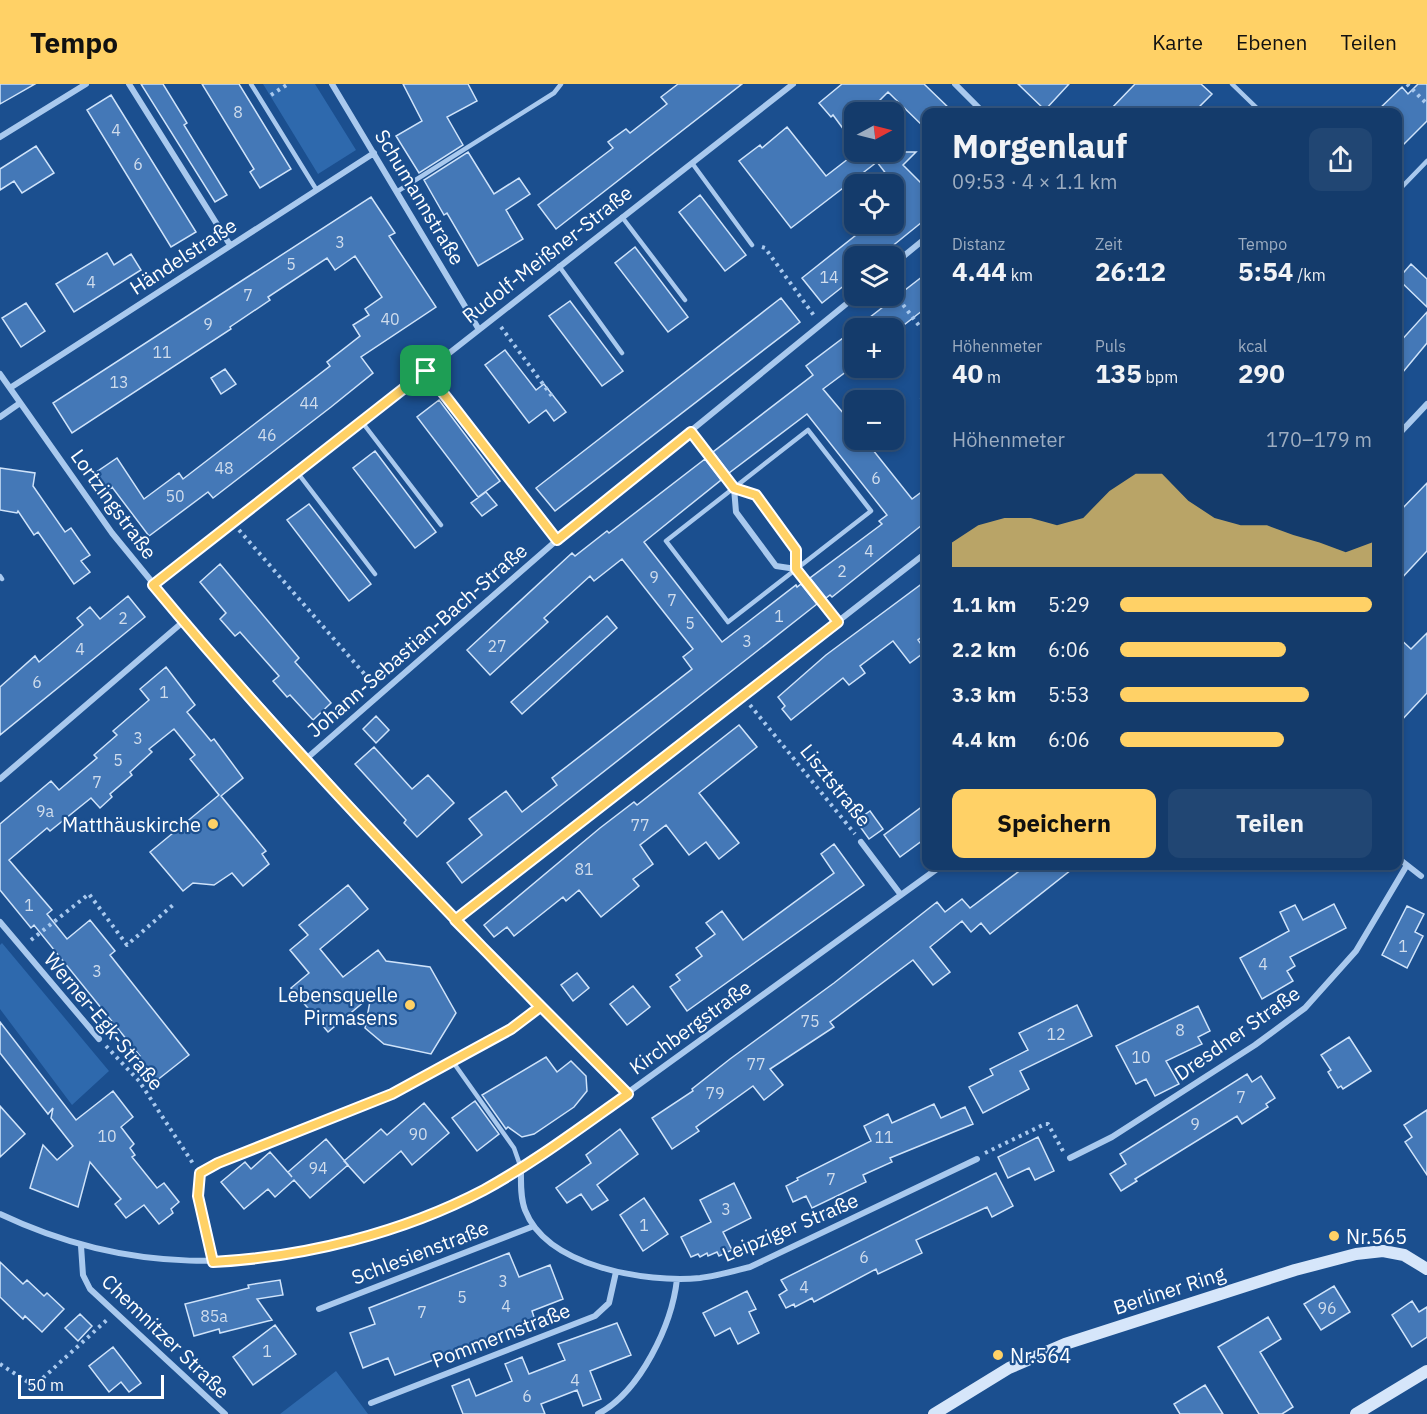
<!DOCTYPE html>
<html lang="de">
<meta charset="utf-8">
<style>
body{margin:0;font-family:"IBM Plex Sans",sans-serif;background:#214673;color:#f1f3f6;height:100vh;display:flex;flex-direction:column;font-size:22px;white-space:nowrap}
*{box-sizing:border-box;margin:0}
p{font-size:20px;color:#9dadc1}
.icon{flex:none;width:33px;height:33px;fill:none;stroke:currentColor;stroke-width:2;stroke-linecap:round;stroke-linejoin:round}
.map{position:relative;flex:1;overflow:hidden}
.drawer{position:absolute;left:922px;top:24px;width:480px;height:762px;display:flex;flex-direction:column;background:#143b6b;border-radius:12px;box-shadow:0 3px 9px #0003,0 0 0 2px #33557e}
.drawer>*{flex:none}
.needle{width:39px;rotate:83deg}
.controls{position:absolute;left:844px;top:18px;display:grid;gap:12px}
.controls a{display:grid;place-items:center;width:60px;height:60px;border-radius:12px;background:#143b6b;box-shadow:0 3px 9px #0003,0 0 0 2px #33557e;font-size:30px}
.scale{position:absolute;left:18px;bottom:15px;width:146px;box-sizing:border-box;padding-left:6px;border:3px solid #fff;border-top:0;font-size:16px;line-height:21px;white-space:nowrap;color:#fff;-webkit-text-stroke:4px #1b4f8f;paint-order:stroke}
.pin{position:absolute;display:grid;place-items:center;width:51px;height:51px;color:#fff;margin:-26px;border-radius:12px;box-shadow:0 3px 9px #0006}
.round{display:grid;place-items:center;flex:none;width:63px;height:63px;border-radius:12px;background:#214673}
.headline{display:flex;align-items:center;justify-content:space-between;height:102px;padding:0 30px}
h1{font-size:33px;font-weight:700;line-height:45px}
.stats{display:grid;grid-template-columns:repeat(3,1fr);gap:9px;height:102px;padding:6px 30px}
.stats div{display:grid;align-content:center}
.stats b{font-size:26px;font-weight:700}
.stats small{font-size:16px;font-weight:400}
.stats p{font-size:16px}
.chart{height:168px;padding:12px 30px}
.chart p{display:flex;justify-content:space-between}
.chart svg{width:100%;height:108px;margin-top:6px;fill:#ffd166;opacity:.7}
.cta{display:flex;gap:12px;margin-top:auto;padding:12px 30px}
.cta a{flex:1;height:69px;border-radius:12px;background:#ffd166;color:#111;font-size:24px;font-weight:700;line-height:69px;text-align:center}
.cta a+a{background:#214673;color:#f1f3f6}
ul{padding:0 30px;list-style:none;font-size:20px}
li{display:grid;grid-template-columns:96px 72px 1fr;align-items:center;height:45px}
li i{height:15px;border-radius:8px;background:#ffd166}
header{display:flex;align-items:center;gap:36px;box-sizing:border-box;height:84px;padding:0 30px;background:#ffd166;color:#111}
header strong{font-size:28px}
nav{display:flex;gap:33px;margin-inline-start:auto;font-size:21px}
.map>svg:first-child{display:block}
.green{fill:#2e69ad}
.building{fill:#4478b7;stroke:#cfe3fa;stroke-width:1.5}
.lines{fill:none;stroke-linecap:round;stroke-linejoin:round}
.path{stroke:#a9c9ee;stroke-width:4;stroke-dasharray:3 4.5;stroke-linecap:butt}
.lane{stroke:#a9c9ee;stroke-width:4.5}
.street{stroke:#a9c9ee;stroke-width:6}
.secondary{stroke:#d6e6fa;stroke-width:12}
.route-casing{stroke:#fff;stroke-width:12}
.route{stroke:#ffd166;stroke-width:8}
.poi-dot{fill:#ffd166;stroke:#1b4f8f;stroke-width:2}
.labels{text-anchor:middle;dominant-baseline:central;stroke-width:4.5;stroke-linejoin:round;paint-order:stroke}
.number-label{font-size:16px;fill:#d0dded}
.street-label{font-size:20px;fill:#fff;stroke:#1b4f8f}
.poi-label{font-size:20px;fill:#fff;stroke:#1b4f8f;text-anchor:end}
</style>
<header>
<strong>Tempo</strong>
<nav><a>Karte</a><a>Ebenen</a><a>Teilen</a></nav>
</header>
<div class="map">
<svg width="1427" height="1330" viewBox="0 0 1427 1330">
<rect width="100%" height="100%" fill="#1b4f8f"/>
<path class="green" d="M 263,0 L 315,0 L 356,66 L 318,90 Z
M 2,859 L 109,987 L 72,1021 L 0,925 L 0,861 Z
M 336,1287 L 368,1330 L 280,1330 Z"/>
<path class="building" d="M 0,0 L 35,0 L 0,20 Z
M 141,0 L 163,0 L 187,39 L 184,41 L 227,111 L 215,118 Z
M 202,0 L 239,0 L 291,85 L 260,104 L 250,88 L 254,85 Z
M 403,0 L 468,0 L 477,17 L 447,33 L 463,61 L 419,89 L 396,52 L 422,37 Z
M 678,0 L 742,0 L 556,145 L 538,121 L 613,64 L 608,58 L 626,45 L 630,49 L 667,20 L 661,13 Z
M 842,0 L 924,0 L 953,28 L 927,28 L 927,46 L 888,8 L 868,28 L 855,28 L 855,61 L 833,31 L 831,33 L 819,19 Z
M 1018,0 L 1069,0 L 1045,26 Z
M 1135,0 L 1201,0 L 1212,10 L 1194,28 L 1108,28 Z
M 1418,0 L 1427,0 L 1427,37 L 1398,66 L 1398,28 L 1376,28 L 1402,3 L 1408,10 Z
M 111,11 L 196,148 L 171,163 L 87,26 Z
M 787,43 L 826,92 L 857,68 L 916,68 L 903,81 L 927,105 L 927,134 L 880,172 L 855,172 L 855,193 L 822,219 L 802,194 L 870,140 L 894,140 L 894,100 L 877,78 L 791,144 L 739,77 L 760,61 L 762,64 Z
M 36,62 L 54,89 L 22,109 L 14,97 L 0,106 L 0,85 Z
M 468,68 L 494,110 L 519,94 L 530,110 L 506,126 L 523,155 L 478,182 L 447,129 L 444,131 L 424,96 Z
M 700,111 L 746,171 L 725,187 L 679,128 Z
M 371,113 L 395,149 L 389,152 L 436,223 L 361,273 L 373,289 L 331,323 L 213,414 L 208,408 L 149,452 L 112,403 L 107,407 L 95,389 L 117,374 L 144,415 L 179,389 L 183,395 L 330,282 L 327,278 L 360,252 L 353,241 L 369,231 L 365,225 L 382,213 L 355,172 L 335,186 L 327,174 L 268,213 L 270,216 L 230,243 L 231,245 L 72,349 L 53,319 Z
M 635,163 L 688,233 L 668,248 L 615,179 Z
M 107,169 L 114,181 L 131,170 L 141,186 L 74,228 L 56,200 Z
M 1411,180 L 1427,195 L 1427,223 L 1398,195 Z
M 927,189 L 927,223 L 900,244 L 856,244 Z
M 781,214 L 800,238 L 555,427 L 536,404 Z
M 570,217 L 623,287 L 602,302 L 549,232 Z
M 26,219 L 45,247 L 21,263 L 2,234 Z
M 1427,228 L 1427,259 L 1398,294 L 1398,260 Z
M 855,245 L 855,281 L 823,305 L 855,343 L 855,356 L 865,356 L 912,415 L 927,404 L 927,437 L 832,513 L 830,511 L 826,514 L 810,494 L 882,440 L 879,437 L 887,431 L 807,330 L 729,389 L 713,368 L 813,291 L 806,282 Z
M 505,266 L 536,306 L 544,300 L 566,328 L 554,337 L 546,326 L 529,339 L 485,281 Z
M 225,285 L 236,300 L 221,310 L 211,294 Z
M 439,316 L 500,397 L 478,413 L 417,333 Z
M 375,367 L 436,448 L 415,464 L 353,384 Z
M 705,375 L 721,396 L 644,458 L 722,558 L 796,501 L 797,503 L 801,500 L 817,520 L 462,799 L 447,779 L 482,751 L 469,735 L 506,707 L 522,728 L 557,701 L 552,694 L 692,585 L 683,573 L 693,565 L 622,475 L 594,497 L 590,492 L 544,534 L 548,538 L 490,591 L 467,566 L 572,469 L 575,472 L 607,447 L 609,449 Z
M 0,384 L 35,389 L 33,402 L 65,448 L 71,444 L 90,471 L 81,477 L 90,488 L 74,500 L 38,448 L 34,451 L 18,427 L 17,429 L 0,426 Z
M 1427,399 L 1427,467 L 1398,498 L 1398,429 Z
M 486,408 L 497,421 L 482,432 L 471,419 Z
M 309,420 L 371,500 L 349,517 L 287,436 Z
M 220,480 L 299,574 L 295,578 L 331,619 L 313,636 L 290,611 L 287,613 L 273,597 L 279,592 L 240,548 L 235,552 L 220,535 L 226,529 L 200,498 Z
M 927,496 L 927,549 L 918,556 L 926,567 L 910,579 L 893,557 L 860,582 L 865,589 L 849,601 L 843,594 L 791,636 L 782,625 L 785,622 L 778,613 L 826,571 Z
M 128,512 L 145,533 L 0,651 L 0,603 L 35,572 L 39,578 L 83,541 L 77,534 L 90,523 L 100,535 Z
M 607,532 L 617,544 L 522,630 L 511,618 Z
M 1427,549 L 1427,609 L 1398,640 L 1398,553 L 1411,565 Z
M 166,583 L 195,621 L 187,628 L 211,657 L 214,655 L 243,694 L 221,712 L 266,767 L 262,770 L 269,780 L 243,802 L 232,789 L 214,801 L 193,799 L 183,807 L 150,768 L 219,711 L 190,675 L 195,671 L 174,645 L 149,665 L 152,668 L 130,688 L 132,691 L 110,710 L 112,713 L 100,724 L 91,714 L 50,747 L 47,744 L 9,776 L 52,826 L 47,830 L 67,855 L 90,836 L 115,867 L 110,871 L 189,971 L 156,997 L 138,974 L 140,972 L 34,841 L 31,844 L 0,806 L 0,740 L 51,697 L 59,706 L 97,674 L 94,671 L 117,651 L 113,647 L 149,616 L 140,605 Z
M 376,632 L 389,646 L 376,659 L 363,645 Z
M 739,641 L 757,663 L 699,709 L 739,759 L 719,775 L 706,758 L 689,771 L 666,741 L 640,761 L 653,780 L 633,795 L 639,802 L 601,833 L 579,806 L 566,817 L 563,813 L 514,852 L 507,843 L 494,853 L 484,841 L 600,744 L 634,718 L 637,721 Z
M 374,663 L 412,705 L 428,691 L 454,719 L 417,753 L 404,739 L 406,736 L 355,680 Z
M 927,719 L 927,753 L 900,773 L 884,751 Z
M 870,727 L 883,745 L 869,755 L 856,737 Z
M 834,760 L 864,801 L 687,927 L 670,903 L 680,896 L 676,891 L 702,872 L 696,864 L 715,850 L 706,839 L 722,827 L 743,856 L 834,789 L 821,770 Z
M 1026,782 L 1076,782 L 990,850 L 981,839 L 971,848 L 962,837 L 930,863 L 950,888 L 933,901 L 913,876 L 830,938 L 834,943 L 770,985 L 783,1001 L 764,1016 L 753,1002 L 696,1043 L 699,1047 L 672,1065 L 652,1034 L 693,1007 L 692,1005 L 730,975 L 834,899 L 937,818 L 945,828 L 962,815 L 970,824 Z
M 348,801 L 368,825 L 320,865 L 343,893 L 378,866 L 386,877 L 430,883 L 456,929 L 431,970 L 384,960 L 365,944 L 371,912 L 328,948 L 291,904 L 309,889 L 290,866 L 308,851 L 299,841 Z
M 1334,820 L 1346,844 L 1290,873 L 1295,882 L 1287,887 L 1293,897 L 1262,915 L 1240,874 L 1289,847 L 1280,828 L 1295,821 L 1303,836 Z
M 1407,822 L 1424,830 L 1415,848 L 1423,852 L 1407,884 L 1382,871 Z
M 577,889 L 589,904 L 573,917 L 561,901 Z
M 633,902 L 650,923 L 627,941 L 610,920 Z
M 1077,921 L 1092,952 L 1020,987 L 1029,1005 L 983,1029 L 969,1003 L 993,991 L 990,985 L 1028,966 L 1019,949 Z
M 1198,922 L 1210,947 L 1198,953 L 1202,960 L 1166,977 L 1179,1000 L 1155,1012 L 1146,995 L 1136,1000 L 1116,962 Z
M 0,938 L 76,1036 L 113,1007 L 133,1033 L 121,1043 L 134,1060 L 130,1064 L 135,1071 L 132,1073 L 157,1104 L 164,1099 L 179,1118 L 171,1125 L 173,1129 L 159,1140 L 144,1121 L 126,1134 L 115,1120 L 121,1115 L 90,1078 L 78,1123 L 30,1104 L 43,1061 L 57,1076 L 73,1062 L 51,1034 L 53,1024 L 48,1030 L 0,969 Z
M 1349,953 L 1371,987 L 1343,1005 L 1341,1002 L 1338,1004 L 1328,988 L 1331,986 L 1321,971 Z
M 546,973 L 557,988 L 571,977 L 586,992 L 587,1007 L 574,1023 L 534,1050 L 522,1053 L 508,1043 L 506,1045 L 482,1011 Z
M 1247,990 L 1252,998 L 1261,992 L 1275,1014 L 1266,1020 L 1268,1023 L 1242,1040 L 1237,1032 L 1135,1095 L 1137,1097 L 1121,1107 L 1110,1090 L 1126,1080 L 1120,1070 Z
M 475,1017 L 499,1050 L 477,1067 L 452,1034 Z
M 424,1019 L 449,1049 L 412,1081 L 401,1067 L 364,1099 L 344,1077 L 381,1045 L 387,1051 Z
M 934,1020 L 941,1034 L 965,1023 L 973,1040 L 890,1074 L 892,1078 L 863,1091 L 866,1098 L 812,1124 L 806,1112 L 793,1118 L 786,1102 L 798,1096 L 797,1094 L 871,1057 L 864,1042 L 888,1030 L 892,1039 Z
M 0,1022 L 25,1050 L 0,1073 Z
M 1427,1026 L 1427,1091 L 1405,1058 L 1412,1053 L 1404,1041 Z
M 620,1045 L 638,1070 L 597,1101 L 608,1116 L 592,1126 L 581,1110 L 567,1119 L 556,1104 L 591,1079 L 586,1071 Z
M 1038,1053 L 1054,1087 L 1035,1096 L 1029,1084 L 1008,1094 L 998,1073 Z
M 326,1055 L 348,1081 L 310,1114 L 294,1096 L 275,1113 L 268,1105 L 244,1125 L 221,1098 L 245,1078 L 251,1085 L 270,1068 L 292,1093 L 288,1088 Z
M 996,1089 L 1013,1122 L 992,1133 L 987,1123 L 916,1156 L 922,1169 L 878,1190 L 876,1185 L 814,1218 L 812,1214 L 795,1223 L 794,1220 L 786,1224 L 779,1211 L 787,1206 L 781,1196 Z
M 734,1099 L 751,1134 L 723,1148 L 732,1166 L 719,1172 L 717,1168 L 708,1172 L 707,1169 L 700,1173 L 698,1170 L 691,1173 L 681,1153 L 711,1138 L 700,1116 Z
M 644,1114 L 668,1150 L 643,1167 L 620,1131 Z
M 509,1169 L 519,1193 L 550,1181 L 563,1215 L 532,1227 L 535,1236 L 395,1291 L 388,1274 L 363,1284 L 350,1249 L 375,1240 L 369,1224 Z
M 0,1178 L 23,1200 L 27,1196 L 44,1212 L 47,1209 L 64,1225 L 42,1248 L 25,1232 L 23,1235 L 0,1213 Z
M 280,1196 L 283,1211 L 257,1215 L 272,1236 L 220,1249 L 219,1245 L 194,1252 L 185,1220 L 249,1204 L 248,1201 Z
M 1334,1202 L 1350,1228 L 1321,1246 L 1304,1220 Z
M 747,1207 L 756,1225 L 749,1228 L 759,1249 L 738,1260 L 730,1244 L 715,1252 L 703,1229 Z
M 1412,1217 L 1419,1228 L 1427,1223 L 1427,1253 L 1412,1263 L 1392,1231 Z
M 80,1230 L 92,1242 L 78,1257 L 65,1244 Z
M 1268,1233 L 1281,1255 L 1260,1268 L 1293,1323 L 1282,1330 L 1259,1330 L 1218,1263 Z
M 617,1239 L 631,1271 L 590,1287 L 601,1315 L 583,1322 L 577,1306 L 541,1320 L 545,1330 L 463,1330 L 452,1302 L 469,1295 L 476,1312 L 512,1297 L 505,1280 L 522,1273 L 529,1290 L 565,1276 L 558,1260 Z
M 275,1241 L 296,1270 L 253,1301 L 233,1273 Z
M 113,1263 L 141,1299 L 129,1308 L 121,1298 L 109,1308 L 89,1282 Z
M 1205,1301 L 1223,1330 L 1180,1330 L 1174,1320 Z"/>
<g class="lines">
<path class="path" d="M 1407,0 L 1427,20
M 271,11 L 288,0
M 762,163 L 765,164 L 815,233
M 894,209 L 927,252
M 501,243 L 554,315
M 432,295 L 551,448
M 921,316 L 927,311
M 239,446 L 374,601
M 750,621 L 855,750
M 31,856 L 89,810 L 127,861 L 173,821
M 106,962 L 139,997 L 194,1081
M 985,1069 L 1045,1040 L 1048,1040 L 1063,1067
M 0,1280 L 34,1302 L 108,1235"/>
<path class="lane" d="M 251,0 L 316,105
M 1232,0 L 1261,28
M 692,79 L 752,161
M 398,107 L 554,9 L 561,0
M 1398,107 L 1427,77
M 622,133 L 685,216
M 559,182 L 622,269
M 362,338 L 441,441
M 808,346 L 871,427 L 728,538 L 666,457 Z
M 297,388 L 375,490
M 0,492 L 2,495
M 453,978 L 514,1064 L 521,1084"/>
<path class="street" d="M 129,0 L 230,161
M 332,0 L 478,244
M 955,0 L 983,28
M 0,53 L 86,0
M 894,180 L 927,153
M 0,290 L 112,449 L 184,537 L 455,836 L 628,1010
M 10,304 L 374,69
M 0,333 L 20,319
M 691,348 L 734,404 L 756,411 L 796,466 L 796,485 L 838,538
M 1398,351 L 1427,320
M 734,404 L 736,428 L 776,482 L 796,485
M 153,501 L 793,0
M 306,675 L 557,456 L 856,212
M 0,695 L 184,537
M 861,758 L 901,811
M 1398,774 L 1421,792
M 455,836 L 927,468
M 0,838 L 99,955
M 1070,1074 L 1112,1053 L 1255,961 L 1305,924 L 1356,867 L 1407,781
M 521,1084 C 521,1097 520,1113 525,1126 C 547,1183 646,1199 700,1194 C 717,1192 734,1187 750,1183 L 977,1075
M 0,1130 C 126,1190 252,1189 383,1146 C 417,1134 452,1122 484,1105 C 515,1089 543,1069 572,1049 L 941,782
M 81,1162 L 83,1191 L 90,1205 L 225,1330
M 213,1178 L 198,1112 L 200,1089 L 218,1079 L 392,1010 L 511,945 L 540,923
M 319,1225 L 534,1142
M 371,1319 L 595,1232 L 609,1219 L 616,1188
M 598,1330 C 640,1308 672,1241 677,1195"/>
<path class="secondary" d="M 934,1330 L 1009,1284 L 1065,1260 L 1295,1186 L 1356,1170 L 1383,1167 L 1404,1171 L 1427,1185
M 1356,1330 L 1427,1287"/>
</g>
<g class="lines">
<defs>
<path id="route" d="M 426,287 L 153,501 C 275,648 407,786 540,923 L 511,945 L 392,1010 L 218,1079 L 200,1089 L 198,1112 L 213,1178 C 305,1173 402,1149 484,1106 C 535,1078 581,1043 628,1010 L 455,836 L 838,538 L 796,485 L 796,466 L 756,411 L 734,404 L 691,348 L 557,456 L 426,287"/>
</defs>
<use href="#route" class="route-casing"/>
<use href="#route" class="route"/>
</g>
<g class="poi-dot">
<circle cx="213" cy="740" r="6"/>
<circle cx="410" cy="921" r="6"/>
<circle cx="1334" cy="1152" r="6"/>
<circle cx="998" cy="1271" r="6"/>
</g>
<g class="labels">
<g class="number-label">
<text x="238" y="28">8</text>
<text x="116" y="46">4</text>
<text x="138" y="80">6</text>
<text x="340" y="158">3</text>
<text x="291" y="180">5</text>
<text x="829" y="193">14</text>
<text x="91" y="198">4</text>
<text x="248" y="211">7</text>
<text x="390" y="235">40</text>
<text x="208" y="240">9</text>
<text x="162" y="268">11</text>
<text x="119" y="298">13</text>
<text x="309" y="319">44</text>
<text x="267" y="351">46</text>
<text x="224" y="384">48</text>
<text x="876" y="394">6</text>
<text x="175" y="412">50</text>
<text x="869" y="467">4</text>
<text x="842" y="487">2</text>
<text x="654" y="493">9</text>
<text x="672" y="516">7</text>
<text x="779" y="532">1</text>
<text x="123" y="534">2</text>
<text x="690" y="539">5</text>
<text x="747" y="557">3</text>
<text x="497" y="562">27</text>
<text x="80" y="565">4</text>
<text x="37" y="598">6</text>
<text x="164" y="608">1</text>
<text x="138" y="654">3</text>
<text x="118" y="676">5</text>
<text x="97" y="698">7</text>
<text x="45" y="727">9a</text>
<text x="640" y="741">77</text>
<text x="584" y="785">81</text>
<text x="29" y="821">1</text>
<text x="1403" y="862">1</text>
<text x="1263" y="880">4</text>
<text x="97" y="887">3</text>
<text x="810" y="937">75</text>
<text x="1180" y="946">8</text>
<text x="1056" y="950">12</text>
<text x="1141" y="973">10</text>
<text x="756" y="980">77</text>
<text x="715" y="1009">79</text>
<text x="1241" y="1013">7</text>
<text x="1195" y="1040">9</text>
<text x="418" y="1050">90</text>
<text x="107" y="1052">10</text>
<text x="884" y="1053">11</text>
<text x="318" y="1084">94</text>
<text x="831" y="1095">7</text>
<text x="726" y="1125">3</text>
<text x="644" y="1141">1</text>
<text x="864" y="1173">6</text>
<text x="503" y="1197">3</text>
<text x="804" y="1203">4</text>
<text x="462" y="1213">5</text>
<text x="506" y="1222">4</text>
<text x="1327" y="1224">96</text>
<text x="422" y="1228">7</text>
<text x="214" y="1232">85a</text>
<text x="267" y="1267">1</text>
<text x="575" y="1296">4</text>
<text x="527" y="1312">6</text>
</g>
<g class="street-label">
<text transform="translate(420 113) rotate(59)">Schumannstraße</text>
<text transform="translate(547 170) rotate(-38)">Rudolf-Meißner-Straße</text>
<text transform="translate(183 172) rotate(-33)">Händelstraße</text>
<text transform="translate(114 420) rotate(54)">Lortzingstraße</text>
<text transform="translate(417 556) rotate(-41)">Johann-Sebastian-Bach-Straße</text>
<text transform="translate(836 701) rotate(51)">Lisztstraße</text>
<text transform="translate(104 937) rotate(50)">Werner-Egk-Straße</text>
<text transform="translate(690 943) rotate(-36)">Kirchbergstraße</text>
<text transform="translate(1237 949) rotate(-35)">Dresdner Straße</text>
<text transform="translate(790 1143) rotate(-23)">Leipziger Straße</text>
<text transform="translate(420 1168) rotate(-21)">Schlesienstraße</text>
<text transform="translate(1169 1206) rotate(-18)">Berliner Ring</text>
<text transform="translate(501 1251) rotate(-21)">Pommernstraße</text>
<text transform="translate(166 1252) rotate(44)">Chemnitzer Straße</text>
</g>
<g class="poi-label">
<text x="201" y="740">Matthäuskirche</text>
<text x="398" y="910">Lebensquelle<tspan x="398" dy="23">Pirmasens</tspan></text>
<text x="1346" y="1152" text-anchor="start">Nr.565</text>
<text x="1010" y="1271" text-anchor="start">Nr.564</text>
</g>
</g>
</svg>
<div class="controls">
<a><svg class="needle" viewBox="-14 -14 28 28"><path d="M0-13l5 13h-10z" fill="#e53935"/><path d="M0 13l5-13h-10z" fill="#9dadc1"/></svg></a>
<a><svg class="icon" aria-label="locate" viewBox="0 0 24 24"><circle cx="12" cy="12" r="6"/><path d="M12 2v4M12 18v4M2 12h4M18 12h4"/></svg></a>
<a><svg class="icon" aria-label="layers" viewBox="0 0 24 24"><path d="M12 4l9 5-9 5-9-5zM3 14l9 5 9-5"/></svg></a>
<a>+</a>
<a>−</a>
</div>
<div class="scale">50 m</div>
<div class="pin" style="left:426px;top:287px;background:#1e9e55"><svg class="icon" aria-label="arrive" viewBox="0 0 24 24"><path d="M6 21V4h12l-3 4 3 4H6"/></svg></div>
<section class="drawer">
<div class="headline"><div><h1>Morgenlauf</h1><p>09:53 · 4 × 1.1 km</p></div><a class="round"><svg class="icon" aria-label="share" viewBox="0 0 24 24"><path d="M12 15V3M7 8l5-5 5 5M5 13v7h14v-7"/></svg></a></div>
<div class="stats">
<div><p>Distanz</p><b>4.44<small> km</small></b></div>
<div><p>Zeit</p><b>26:12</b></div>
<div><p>Tempo</p><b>5:54<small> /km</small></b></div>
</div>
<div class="stats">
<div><p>Höhenmeter</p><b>40<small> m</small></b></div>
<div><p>Puls</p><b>135<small> bpm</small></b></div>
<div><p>kcal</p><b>290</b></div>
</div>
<div class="chart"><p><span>Höhenmeter</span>170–179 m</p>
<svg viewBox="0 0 160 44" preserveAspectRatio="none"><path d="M0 44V34L10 27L20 24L30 24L40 27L50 24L60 13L70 6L80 6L90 17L100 24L110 27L120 27L130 31L140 34L150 38L160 34V44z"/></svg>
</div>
<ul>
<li><b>1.1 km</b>5:29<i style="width:100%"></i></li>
<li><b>2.2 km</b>6:06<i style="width:66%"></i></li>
<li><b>3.3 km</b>5:53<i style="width:75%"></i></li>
<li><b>4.4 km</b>6:06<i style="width:65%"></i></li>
</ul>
<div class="cta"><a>Speichern</a><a>Teilen</a></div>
</section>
</div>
